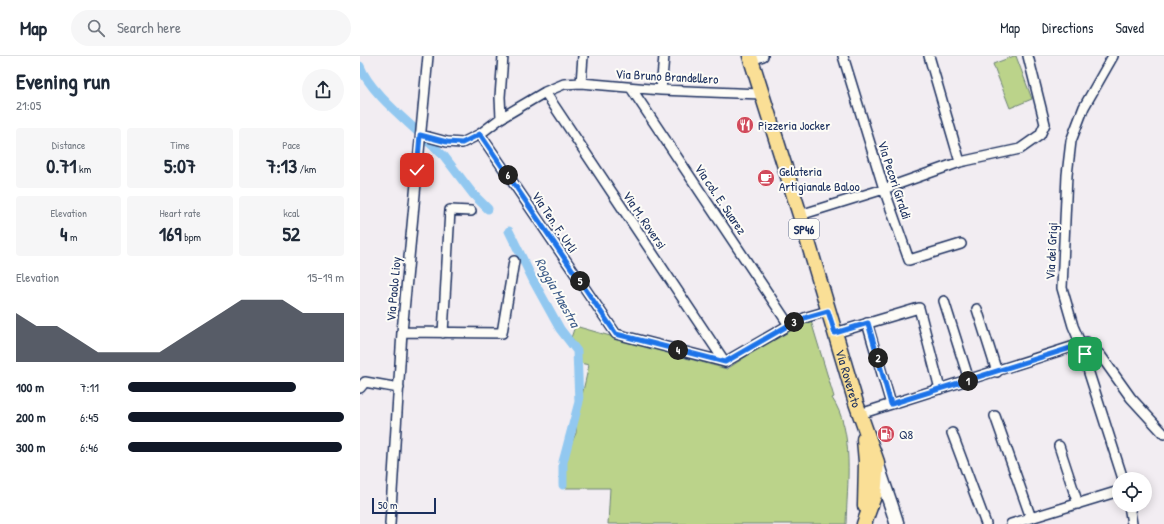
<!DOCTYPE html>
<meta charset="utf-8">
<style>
body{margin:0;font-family:"Patrick Hand",sans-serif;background:#f6f6f7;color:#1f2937;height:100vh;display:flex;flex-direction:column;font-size:15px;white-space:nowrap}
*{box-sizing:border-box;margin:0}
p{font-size:13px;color:#747a83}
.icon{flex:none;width:22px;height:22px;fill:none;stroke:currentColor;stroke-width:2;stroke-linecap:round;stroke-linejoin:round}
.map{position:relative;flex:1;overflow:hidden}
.drawer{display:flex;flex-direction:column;background:#fff;width:360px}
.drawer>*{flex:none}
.controls{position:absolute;left:752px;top:416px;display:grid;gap:8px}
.controls a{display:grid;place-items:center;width:40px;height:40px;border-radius:50%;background:#fff;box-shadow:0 2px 10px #0003;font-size:20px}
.scale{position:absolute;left:12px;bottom:10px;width:64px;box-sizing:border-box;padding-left:4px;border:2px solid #1b2f5e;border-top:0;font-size:11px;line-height:14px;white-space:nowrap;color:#1b2f5e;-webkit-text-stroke:3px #fdfcf7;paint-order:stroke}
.pin{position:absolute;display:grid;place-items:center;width:34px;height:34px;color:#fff;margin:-17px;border-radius:8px;box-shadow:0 2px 6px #0006}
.km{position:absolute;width:20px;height:20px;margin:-10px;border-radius:50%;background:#222;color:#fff;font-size:11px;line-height:20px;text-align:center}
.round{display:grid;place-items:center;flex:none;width:42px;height:42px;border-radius:21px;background:#f6f6f7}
.overview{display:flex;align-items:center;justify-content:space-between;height:68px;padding:0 16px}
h1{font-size:22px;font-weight:800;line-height:30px}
.stats{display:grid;grid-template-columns:repeat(3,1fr);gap:6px;height:68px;padding:4px 16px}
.stats div{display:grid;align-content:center;border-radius:4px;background:#f6f6f7;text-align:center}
.stats b{font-size:20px;font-weight:800}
.stats small{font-size:11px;font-weight:400}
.stats p{font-size:11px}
.chart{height:112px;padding:8px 16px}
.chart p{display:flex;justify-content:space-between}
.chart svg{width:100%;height:72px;margin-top:4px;fill:#111827;opacity:.7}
ul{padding:0 16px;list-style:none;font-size:13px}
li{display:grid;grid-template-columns:64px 48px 1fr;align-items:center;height:30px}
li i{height:10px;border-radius:5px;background:#111827}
header{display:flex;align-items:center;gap:24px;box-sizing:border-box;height:56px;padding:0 20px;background:#fff;border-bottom:1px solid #e0e1e3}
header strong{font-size:19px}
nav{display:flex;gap:22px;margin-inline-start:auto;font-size:14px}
.search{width:280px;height:36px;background:#f6f6f7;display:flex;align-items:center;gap:10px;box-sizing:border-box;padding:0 14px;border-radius:22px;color:#747a83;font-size:15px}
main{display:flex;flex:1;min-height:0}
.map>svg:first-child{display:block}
.green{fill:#bbd38a;stroke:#6b8174}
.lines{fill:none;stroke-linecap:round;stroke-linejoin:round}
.canal{stroke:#92c8f0;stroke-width:9}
.street-casing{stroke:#1b2f5e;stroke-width:12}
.secondary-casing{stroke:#1b2f5e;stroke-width:16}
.primary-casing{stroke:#1b2f5e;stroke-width:17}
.street{stroke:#fdfcf7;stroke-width:9}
.secondary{stroke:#fdfcf7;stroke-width:13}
.primary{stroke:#fadf96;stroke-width:14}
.route-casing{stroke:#fff;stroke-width:8}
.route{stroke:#1a73e8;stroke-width:5}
.labels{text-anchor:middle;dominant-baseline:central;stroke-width:4;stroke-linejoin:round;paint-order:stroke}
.shield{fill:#fdfcf7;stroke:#5f6c8c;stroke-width:1}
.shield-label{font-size:12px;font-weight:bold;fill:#1b2f5e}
.street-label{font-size:13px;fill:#1b2f5e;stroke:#fdfcf7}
.poi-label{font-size:13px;fill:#1b2f5e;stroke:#fdfcf7;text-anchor:start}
.water-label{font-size:14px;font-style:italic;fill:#3f5d8a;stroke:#fdfcf7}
</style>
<header>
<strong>Map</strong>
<div class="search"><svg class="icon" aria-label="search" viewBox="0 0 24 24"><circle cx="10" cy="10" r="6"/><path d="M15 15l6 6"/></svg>Search here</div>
<nav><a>Map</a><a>Directions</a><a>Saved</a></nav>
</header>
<main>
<section class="drawer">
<div class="overview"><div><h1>Evening run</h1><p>21:05</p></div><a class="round"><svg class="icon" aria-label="share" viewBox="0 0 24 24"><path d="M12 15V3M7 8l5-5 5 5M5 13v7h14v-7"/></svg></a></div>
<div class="stats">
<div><p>Distance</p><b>0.71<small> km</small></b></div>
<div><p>Time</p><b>5:07</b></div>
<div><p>Pace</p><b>7:13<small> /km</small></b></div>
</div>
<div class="stats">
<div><p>Elevation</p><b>4<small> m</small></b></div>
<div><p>Heart rate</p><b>169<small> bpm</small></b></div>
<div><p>kcal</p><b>52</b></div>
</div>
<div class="chart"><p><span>Elevation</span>15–19 m</p>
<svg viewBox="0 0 160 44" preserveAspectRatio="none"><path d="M0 44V14L10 22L20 22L30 30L40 38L50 38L60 38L70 38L80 30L90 22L100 14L110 6L120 6L130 6L140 14L150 14L160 14V44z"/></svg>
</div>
<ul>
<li><b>100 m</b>7:11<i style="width:78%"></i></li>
<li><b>200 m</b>6:45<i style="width:100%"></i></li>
<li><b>300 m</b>6:46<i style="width:99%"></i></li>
</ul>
</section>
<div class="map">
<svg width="804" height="468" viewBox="0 0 804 468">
<rect width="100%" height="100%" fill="#f2edf2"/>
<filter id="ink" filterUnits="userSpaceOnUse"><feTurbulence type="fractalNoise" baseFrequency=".025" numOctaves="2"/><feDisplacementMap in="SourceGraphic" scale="8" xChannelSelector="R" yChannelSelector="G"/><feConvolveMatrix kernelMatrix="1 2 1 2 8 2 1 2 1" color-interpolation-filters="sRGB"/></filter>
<g filter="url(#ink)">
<path class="green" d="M 654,0 L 656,0 L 672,43 L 650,52 L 633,8 Z
M 447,265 L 451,265 L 474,341 L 472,342 C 495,376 487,429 486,468 L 248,468 L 250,432 L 202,432 L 206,400 L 216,377 L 217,361 L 229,309 L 220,307 L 213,283 L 211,282 L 215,270 C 266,284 316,300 367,313 L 434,269 Z"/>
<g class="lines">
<path class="canal" d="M 0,10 C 9,34 41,60 59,77
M 64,82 L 84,100 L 113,138 L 128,153
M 149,175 L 174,226 L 200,273 L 217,295 L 219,346 L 203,406 L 203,429"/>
<defs>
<path id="street" d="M 483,0 L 524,133 L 549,204 L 601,188
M 569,0 L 600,106
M 753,0 L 724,51 L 711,85 L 707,119 L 702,232 L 713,270 L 725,298 L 729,317 L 763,423
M 391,4 L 403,0
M 221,27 L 223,0
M 271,32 L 429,269
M 301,34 L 304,0
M 185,36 L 365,306
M 141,62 L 140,41 L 143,0
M 120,78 L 256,278 L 365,306 L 429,269 L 447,261 L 468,255
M 61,79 L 87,86 L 102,87 L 120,78 L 141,62 L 185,36 L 204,28 L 221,27 L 301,34 L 401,38
M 440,159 L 524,133 L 600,106 L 660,93 L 680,79 L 685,68 L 668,0
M 584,245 L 609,324
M 617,253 L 637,316
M 507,267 L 531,348
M 42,276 L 142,277 L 154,205
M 83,277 L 90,154 L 111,155
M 475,277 L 559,252 L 580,333
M 0,332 L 5,326 L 39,332
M 500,358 L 727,286 L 741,300 L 771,342 L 804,378
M 635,360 L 671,462
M 592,377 L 626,468
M 699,390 L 718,448
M 769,449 L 772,468
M 30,468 L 42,276 L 68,0
M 651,468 L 759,435"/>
<path id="secondary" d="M 517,407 C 523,428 531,447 537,468"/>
<g id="primary">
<path id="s1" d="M 390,0 L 440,159 L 496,347 L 517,406 L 514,440 L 504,468"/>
<path d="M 504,383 L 506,406 L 505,450"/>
</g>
</defs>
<use href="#street" class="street-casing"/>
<use href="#secondary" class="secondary-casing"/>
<use href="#primary" class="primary-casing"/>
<use href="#street" class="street"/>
<use href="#secondary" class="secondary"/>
<use href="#primary" class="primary"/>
</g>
</g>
<g class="lines" filter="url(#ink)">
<defs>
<path id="route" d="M 57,114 L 60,79 L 87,86 L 102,87 L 120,78 L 256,278 L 365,306 L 429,269 L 447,261 L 468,255 L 475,277 L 508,267 L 531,348 L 720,289 L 725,298"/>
</defs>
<use href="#route" class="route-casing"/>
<use href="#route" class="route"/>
</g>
<defs>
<symbol id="restaurant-disc" viewBox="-11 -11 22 22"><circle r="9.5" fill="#d1495b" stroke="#fdfcf7"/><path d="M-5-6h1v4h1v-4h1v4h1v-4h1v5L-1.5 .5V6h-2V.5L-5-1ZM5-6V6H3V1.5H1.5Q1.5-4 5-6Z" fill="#fff"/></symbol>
<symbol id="cafe-disc" viewBox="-11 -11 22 22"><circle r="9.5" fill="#d1495b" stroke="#fdfcf7"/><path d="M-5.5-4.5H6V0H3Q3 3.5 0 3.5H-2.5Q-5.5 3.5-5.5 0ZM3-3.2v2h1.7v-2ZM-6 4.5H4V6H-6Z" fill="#fff"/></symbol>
<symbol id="fuel-disc" viewBox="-11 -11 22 22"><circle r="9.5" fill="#d1495b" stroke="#fdfcf7"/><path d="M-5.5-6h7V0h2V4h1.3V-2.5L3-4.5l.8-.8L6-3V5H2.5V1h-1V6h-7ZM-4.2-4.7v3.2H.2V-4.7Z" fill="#fff"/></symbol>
</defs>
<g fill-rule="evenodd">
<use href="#restaurant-disc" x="375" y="59" width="20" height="20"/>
<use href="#cafe-disc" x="396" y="112" width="20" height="20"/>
<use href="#fuel-disc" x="516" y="368" width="20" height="20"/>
</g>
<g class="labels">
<rect class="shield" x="429" y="163" width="30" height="20" rx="3"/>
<g class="shield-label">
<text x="444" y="173">SP46</text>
</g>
<g class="street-label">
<text transform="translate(307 20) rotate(3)">Via Bruno Brandellero</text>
<text transform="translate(535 124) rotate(72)">Via Pecori Giraldi</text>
<text transform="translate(361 143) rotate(56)">Via col. E. Suarez</text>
<text transform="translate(285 164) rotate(56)">Via M. Roversi</text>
<text transform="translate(195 166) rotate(56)">Via Ten. F. Urli</text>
<text transform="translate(691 195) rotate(-87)">Via dei Grigi</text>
<text transform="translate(33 233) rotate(-85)">Via Paolo Lioy</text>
<text stroke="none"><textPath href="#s1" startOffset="337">Via Rovereto</textPath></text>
</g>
<g class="poi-label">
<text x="398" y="69">Pizzeria Jocker</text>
<text x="419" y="115">Gelateria<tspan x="419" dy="15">Artigianale Baloo</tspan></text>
<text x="539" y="378">Q8</text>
</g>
<g class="water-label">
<text transform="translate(198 236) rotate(61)">Roggia Maestra</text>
</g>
</g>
</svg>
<div class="controls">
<a><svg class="icon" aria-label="locate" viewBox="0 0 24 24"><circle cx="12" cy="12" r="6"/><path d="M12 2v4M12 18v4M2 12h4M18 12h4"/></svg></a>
</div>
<div class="scale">50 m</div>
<div class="pin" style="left:725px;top:298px;background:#1e9e55"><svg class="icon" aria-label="arrive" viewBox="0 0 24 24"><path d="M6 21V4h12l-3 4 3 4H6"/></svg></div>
<div class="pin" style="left:57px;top:114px;background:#d93025"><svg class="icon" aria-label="check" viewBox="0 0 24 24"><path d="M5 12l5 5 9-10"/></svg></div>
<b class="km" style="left:608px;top:325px">1</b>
<b class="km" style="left:518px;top:302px">2</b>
<b class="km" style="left:434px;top:266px">3</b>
<b class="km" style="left:318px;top:294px">4</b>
<b class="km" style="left:220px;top:225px">5</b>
<b class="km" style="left:148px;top:119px">6</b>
</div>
</main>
